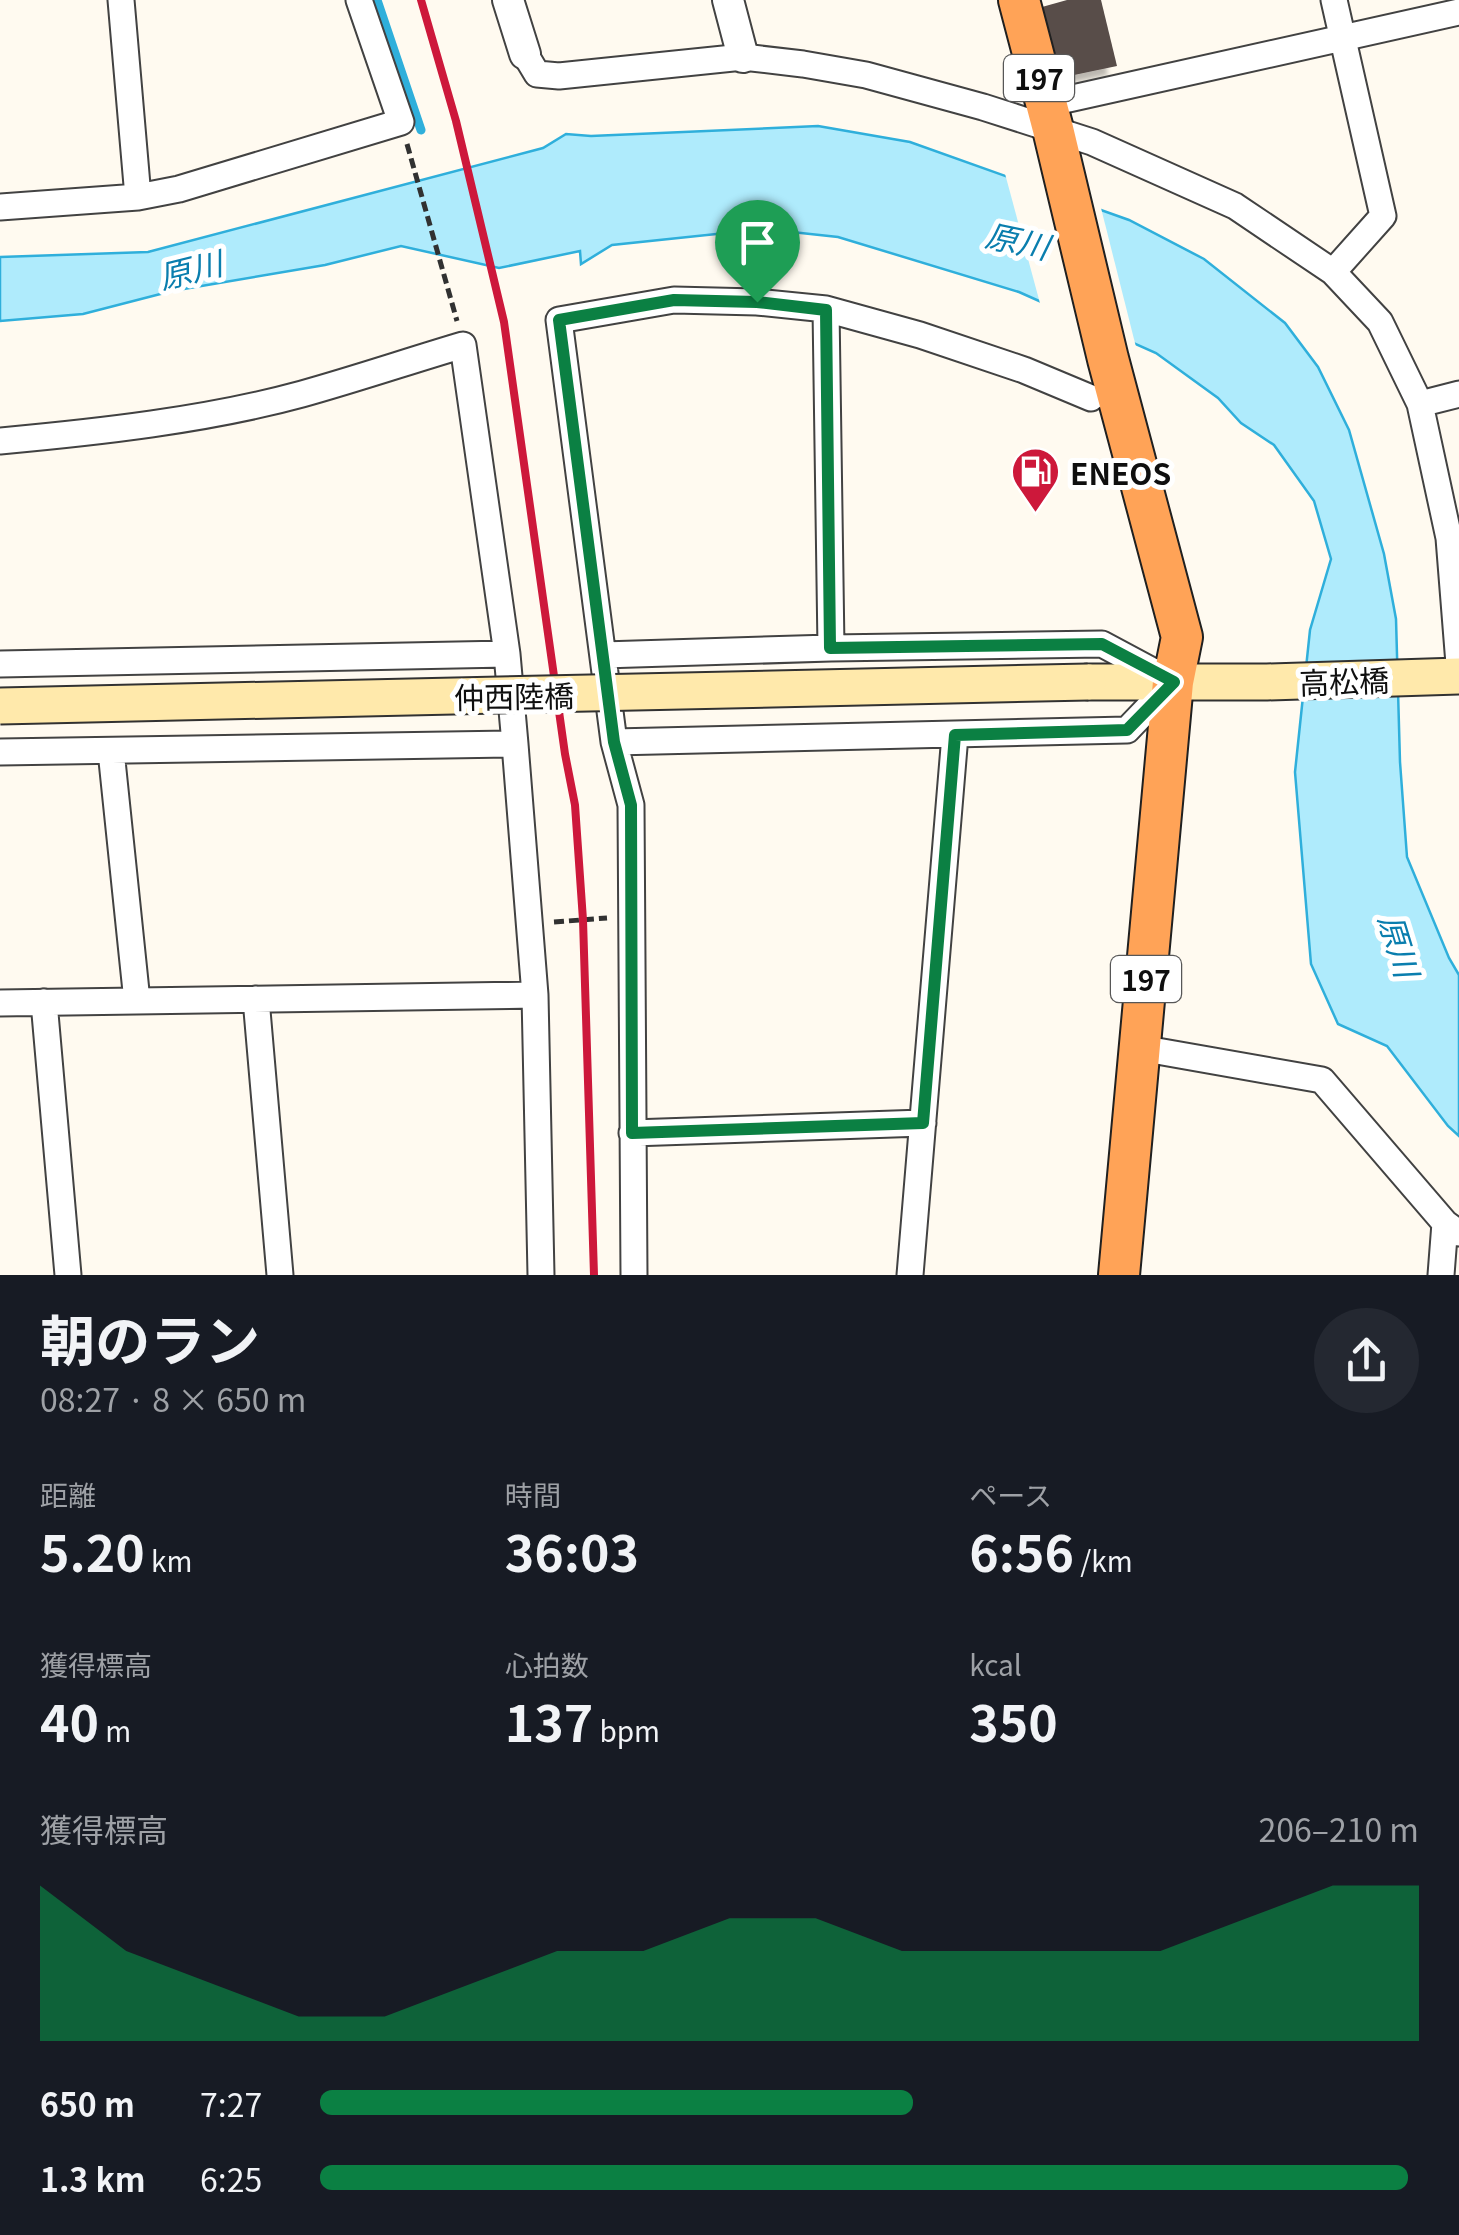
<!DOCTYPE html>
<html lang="ja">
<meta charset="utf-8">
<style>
body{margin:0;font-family:Georgia,"Noto Sans JP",serif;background:#242831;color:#f1f3f6;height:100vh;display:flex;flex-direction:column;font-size:38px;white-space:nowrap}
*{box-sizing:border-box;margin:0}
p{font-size:32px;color:#9ea1a6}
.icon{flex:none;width:55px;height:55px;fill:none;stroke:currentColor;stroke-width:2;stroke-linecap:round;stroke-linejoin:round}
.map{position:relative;height:1275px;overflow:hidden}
.panel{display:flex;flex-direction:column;background:#171b24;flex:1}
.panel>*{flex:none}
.pin{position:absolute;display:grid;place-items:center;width:85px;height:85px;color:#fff;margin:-102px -42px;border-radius:50% 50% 50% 0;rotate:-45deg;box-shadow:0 0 10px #0007}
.pin .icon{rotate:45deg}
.round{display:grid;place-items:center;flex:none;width:105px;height:105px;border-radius:52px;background:#242831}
.overview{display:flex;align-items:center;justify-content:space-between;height:170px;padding:0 40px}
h1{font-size:55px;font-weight:700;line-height:75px}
.figures{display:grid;grid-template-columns:repeat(3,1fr);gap:15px;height:170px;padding:10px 40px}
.figures div{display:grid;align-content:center}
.figures b{font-size:50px;font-weight:700}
.figures small{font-size:28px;font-weight:400}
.figures p{font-size:28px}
.chart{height:280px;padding:20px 40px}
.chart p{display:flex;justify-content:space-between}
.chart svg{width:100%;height:180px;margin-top:10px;fill:#0b8043;opacity:.7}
ul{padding:0 40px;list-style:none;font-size:32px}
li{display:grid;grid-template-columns:160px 120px 1fr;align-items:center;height:75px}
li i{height:25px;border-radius:12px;background:#0b8043}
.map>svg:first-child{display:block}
.water{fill:#afebfc;stroke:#2fafdb;stroke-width:2.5}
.pier{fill:#fffaf0}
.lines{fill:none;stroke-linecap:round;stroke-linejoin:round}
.stream{stroke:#2fafdb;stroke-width:9}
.building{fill:#584d4a;filter:url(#shadow)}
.minor-casing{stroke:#424242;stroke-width:29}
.tertiary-casing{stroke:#424242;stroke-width:34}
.secondary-casing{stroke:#313131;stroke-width:39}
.trunk-casing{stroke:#202020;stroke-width:44}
.path{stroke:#313131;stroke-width:5;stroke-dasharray:10 5;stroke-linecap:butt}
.minor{stroke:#fff;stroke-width:25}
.tertiary{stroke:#fff;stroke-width:30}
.secondary{stroke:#ffe9ab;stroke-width:35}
.trunk{stroke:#ffa357;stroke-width:40}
.rail{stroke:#cd183b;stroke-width:8}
.secondary-bridge-casing{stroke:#313131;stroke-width:39;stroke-linecap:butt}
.secondary-bridge{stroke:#ffe9ab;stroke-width:35}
.route-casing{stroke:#fff;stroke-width:20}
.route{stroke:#0b8043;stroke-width:12}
.labels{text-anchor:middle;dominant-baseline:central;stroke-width:10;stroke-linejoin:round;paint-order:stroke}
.shield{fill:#fff;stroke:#575757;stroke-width:2.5}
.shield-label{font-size:28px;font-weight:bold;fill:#0f0f0f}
.poi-label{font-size:30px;font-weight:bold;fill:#0f0f0f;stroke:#fff;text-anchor:start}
.street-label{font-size:30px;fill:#0f0f0f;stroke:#fff}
.water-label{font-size:32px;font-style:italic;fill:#0a7eae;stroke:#fff}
</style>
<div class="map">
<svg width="1459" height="1275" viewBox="0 0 1459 1275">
<defs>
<filter id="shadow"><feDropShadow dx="-9" dy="9" stdDeviation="2.5" flood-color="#0004"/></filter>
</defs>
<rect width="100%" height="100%" fill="#fffaf0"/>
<path class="water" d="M 818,126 L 910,142 L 1129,220 L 1204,259 L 1285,323 L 1318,367 L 1349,430 L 1384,554 L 1396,619 L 1400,762 L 1407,857 L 1449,958 L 1459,975 L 1459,1136 L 1448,1126 L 1387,1046 L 1338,1024 L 1311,964 L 1295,772 L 1310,630 L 1331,559 L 1314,501 L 1274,445 L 1241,423 L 1218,398 L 1156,353 L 1019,292 L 838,237 L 764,229 L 612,245 L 581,264 L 580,251 L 499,268 L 401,246 L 325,265 L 172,291 L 83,314 L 0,321 L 0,257 L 148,252 L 543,148 L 566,134 L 591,136 Z"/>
<path class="pier" d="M 1004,170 L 1100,204 L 1137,351 L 1041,307 Z"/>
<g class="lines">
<path class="stream" d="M 377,0 L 421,130"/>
</g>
<path class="building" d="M 1067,0 L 1101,0 L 1117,66 L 1055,79 L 1042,7 Z"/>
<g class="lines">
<defs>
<path id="minor" d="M 121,0 L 138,197
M 525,54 L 537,74 L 559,76 L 743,57 L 803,64 L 866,75 L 983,107 L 1092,142 L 1235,206 L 1333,272 L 1380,322 L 1420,404 L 1449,538 L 1459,664
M 1046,104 L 1459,12
M 0,207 L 138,197 L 179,189 L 401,122 L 359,0
M 1333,272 L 1383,216 L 1334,0
M 826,309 L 831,648
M 1420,404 L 1459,394
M 0,441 C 98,432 207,420 302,394 C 356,379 409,361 463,345 L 507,654 L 515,744 L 535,995 L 541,1275
M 603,655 L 831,648 L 1102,644 L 1173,682 L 1127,730 L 614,742
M 0,664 L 507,654
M 111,751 L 137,1001
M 0,752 L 515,744
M 256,999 L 280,1275
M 44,1002 L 68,1275
M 0,1003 L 535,995
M 1140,1048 L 1322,1080 L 1445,1223 L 1459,1233
M 632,1133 L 923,1123
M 634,1275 L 631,805 L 614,742 L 559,320 L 674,300 L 757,302 L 826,309 L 920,335 L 1024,370 L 1091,398
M 910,1275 L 955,735
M 1441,1275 L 1445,1223"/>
<path id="tertiary" d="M 508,0 L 525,54
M 728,0 L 743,57"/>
<path id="secondary" d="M 1088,682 L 1267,682 L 1459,676"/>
<path id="trunk" d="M 1019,0 L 1053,129 L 1108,359 L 1182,637 L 1173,682 L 1119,1275"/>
</defs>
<use href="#minor" class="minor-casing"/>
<use href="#tertiary" class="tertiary-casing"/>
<use href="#secondary" class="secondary-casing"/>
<use href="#trunk" class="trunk-casing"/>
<path class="path" d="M 407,144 L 457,321
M 554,922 L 607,918"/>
<use href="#minor" class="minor"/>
<use href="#tertiary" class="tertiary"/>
<use href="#secondary" class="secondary"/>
<use href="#trunk" class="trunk"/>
<path class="rail" d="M 421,0 L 456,121 L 504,322 L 565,754 L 575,805 L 583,920 L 594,1275"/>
<defs>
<path id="secondary-bridge" d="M 0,706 L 1088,682"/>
</defs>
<use href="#secondary-bridge" class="secondary-bridge-casing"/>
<use href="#secondary-bridge" class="secondary-bridge"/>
</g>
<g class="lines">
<defs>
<path id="route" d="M 674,300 L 757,302 L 826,310 L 830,648 L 1102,644 L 1174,682 L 1127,730 L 955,735 L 923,1123 L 632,1133 L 631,805 L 614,742 L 559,320 Z"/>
</defs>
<use href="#route" class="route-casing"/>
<use href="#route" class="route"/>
</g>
<defs>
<symbol id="fuel-pin" viewBox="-11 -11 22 30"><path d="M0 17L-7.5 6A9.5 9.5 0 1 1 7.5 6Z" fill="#cd183b" stroke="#fff"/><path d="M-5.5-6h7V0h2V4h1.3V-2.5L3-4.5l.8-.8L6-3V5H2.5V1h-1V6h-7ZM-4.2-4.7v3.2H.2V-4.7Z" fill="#fff"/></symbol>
</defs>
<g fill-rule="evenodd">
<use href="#fuel-pin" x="1008" y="444" width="55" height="75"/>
</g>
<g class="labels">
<g class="shield">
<rect x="1004" y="55" width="70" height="46" rx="8"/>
<rect x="1111" y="956" width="70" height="46" rx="8"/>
</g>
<g class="shield-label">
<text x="1039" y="78">197</text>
<text x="1146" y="979">197</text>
</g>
<g class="poi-label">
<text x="1070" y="472">ENEOS</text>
</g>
<g class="street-label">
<text transform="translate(1344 680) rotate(-2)">高松橋</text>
<text transform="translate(514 695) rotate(-1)">仲西陸橋</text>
</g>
<g class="water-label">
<text transform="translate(1018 239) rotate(12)">原川</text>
<text transform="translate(190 268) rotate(-14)">原川</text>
<text transform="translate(1401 945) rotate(73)">原川</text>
</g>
</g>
</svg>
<div class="pin" style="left:757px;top:302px;background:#1e9e55"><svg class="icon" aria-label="arrive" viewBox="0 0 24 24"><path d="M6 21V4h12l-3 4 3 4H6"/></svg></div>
</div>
<section class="panel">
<div class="overview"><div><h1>朝のラン</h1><p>08:27 · 8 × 650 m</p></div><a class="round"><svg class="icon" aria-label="share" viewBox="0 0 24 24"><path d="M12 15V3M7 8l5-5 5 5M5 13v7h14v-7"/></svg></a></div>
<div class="figures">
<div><p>距離</p><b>5.20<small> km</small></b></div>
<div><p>時間</p><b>36:03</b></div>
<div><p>ペース</p><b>6:56<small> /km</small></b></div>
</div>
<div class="figures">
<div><p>獲得標高</p><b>40<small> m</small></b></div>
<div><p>心拍数</p><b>137<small> bpm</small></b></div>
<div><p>kcal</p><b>350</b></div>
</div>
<div class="chart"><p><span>獲得標高</span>206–210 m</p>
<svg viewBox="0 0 160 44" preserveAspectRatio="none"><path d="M0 44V6L10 22L20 30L30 38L40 38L50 30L60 22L70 22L80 14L90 14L100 22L110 22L120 22L130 22L140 14L150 6L160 6V44z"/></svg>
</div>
<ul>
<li><b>650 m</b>7:27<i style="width:54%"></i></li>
<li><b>1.3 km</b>6:25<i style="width:99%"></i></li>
</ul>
</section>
